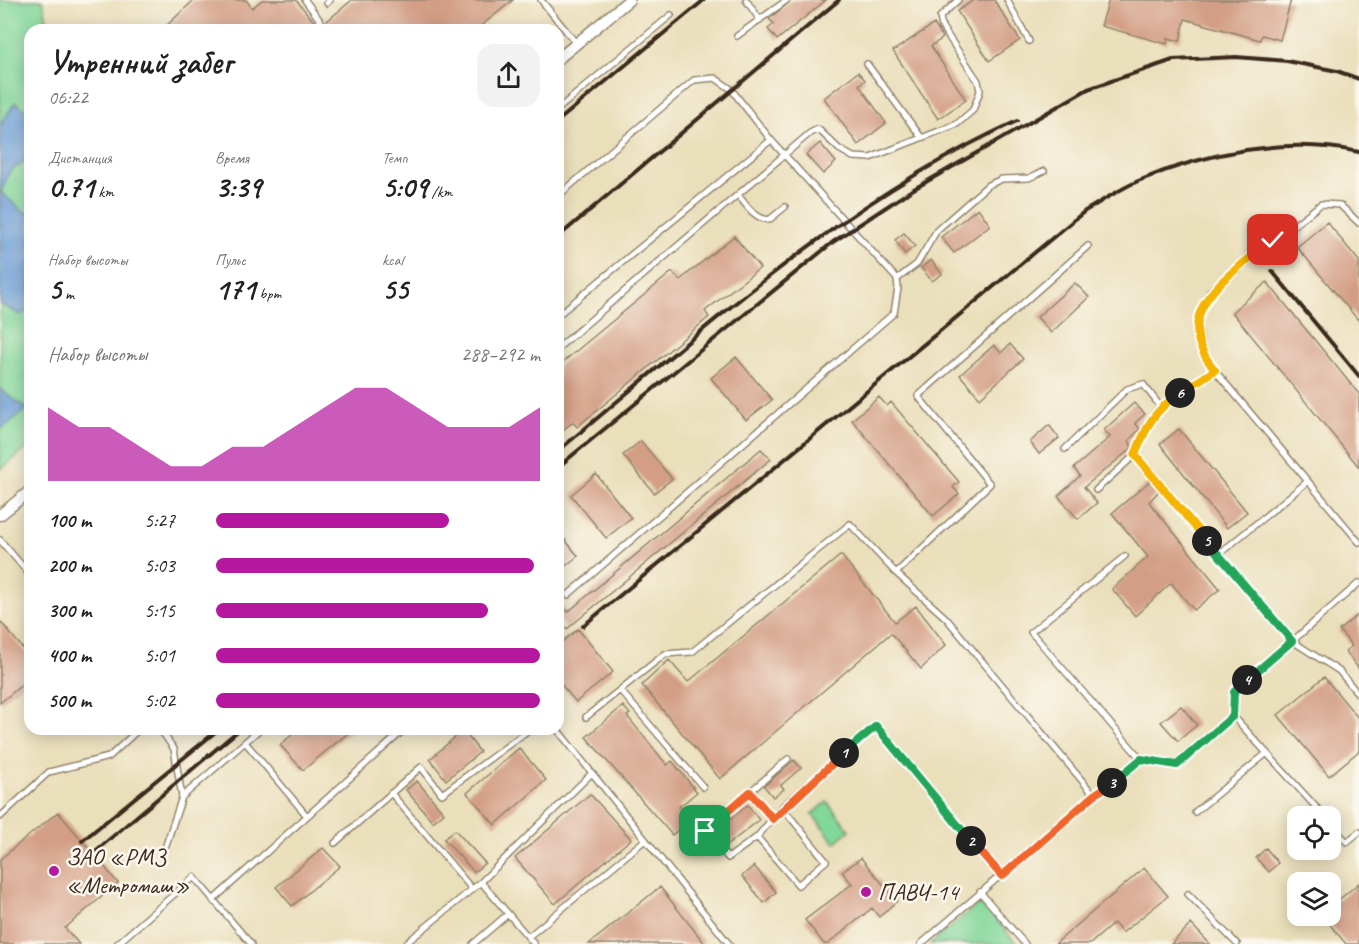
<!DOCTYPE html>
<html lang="ru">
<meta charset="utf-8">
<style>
body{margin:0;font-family:Caveat,sans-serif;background:#f2f2f2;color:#222;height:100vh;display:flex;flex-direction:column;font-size:22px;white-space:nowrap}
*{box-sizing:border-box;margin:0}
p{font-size:20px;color:#767676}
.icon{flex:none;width:33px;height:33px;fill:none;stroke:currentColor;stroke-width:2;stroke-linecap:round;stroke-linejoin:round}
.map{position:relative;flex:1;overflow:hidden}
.side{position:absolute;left:24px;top:24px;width:540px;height:711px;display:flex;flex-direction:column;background:#fff;border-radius:18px;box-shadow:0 3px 15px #0003}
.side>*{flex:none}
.buttons{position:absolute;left:1287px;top:806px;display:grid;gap:12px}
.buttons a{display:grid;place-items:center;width:54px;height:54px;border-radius:12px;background:#fff;box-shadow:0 3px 15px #0003;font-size:30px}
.pin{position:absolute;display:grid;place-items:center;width:51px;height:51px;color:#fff;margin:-26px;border-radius:12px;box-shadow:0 3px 9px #0006}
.km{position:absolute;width:30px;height:30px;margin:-15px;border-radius:50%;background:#222;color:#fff;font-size:16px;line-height:30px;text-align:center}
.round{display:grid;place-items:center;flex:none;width:63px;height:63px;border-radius:18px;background:#f2f2f2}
.overview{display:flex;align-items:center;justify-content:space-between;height:102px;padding:0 24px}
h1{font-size:33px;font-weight:600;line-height:45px}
.figures{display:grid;grid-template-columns:repeat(3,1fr);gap:9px;height:102px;padding:6px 24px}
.figures div{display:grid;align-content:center}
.figures b{font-size:30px;font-weight:600}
.figures small{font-size:16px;font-weight:400}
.figures p{font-size:16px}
.chart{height:168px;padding:12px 24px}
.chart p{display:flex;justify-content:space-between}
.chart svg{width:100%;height:108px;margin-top:6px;fill:#b5179e;opacity:.7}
ul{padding:0 24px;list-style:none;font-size:20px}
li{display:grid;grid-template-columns:96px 72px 1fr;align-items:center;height:45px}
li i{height:15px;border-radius:8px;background:#b5179e}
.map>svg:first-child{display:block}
.green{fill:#82d79a;stroke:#5e805c;stroke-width:1.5}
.water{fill:#6a9cd5;stroke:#52637a;stroke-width:1.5}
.building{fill:#d39e85}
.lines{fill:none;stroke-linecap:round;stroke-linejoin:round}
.service-casing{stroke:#92846c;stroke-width:8}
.minor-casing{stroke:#92846c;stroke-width:13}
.service{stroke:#fff;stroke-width:5}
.minor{stroke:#fff;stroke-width:10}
.rail{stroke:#3b2a1e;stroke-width:4}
.split-1-casing{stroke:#fff;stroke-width:12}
.split-2-casing{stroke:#fff;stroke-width:12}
.split-3-casing{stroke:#fff;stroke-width:12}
.split-4-casing{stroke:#fff;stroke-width:12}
.split-5-casing{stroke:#fff;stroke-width:12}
.split-6-casing{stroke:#fff;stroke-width:12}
.split-7-casing{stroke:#fff;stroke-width:12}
.split-1{stroke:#f0652b;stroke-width:8}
.split-2{stroke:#22a559;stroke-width:8}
.split-3{stroke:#f0652b;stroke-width:8}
.split-4{stroke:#22a559;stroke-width:8}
.split-5{stroke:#22a559;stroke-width:8}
.split-6{stroke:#f5b400;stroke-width:8}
.split-7{stroke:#f5b400;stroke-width:8}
.poi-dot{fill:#b5179e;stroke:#fbf7ec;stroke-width:2}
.labels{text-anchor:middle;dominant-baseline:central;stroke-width:5;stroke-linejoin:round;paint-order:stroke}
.poi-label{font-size:24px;fill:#3b2a1e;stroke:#fbf7ec;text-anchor:start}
</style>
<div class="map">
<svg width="1359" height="944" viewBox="0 0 1359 944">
<rect width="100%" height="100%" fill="#fbf7ec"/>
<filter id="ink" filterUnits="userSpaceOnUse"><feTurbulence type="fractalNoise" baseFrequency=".0167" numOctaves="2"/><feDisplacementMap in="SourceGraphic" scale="12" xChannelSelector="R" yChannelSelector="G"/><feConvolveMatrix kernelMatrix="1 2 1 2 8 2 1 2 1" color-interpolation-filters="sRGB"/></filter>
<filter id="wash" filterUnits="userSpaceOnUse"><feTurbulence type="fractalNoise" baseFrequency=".008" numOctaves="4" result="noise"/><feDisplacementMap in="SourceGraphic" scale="24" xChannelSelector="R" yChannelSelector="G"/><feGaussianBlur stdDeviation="1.35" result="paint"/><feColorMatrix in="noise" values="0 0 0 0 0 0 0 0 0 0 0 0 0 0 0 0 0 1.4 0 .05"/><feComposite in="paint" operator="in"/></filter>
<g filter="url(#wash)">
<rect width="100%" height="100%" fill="#eadfbb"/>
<path class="green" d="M 0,0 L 43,0 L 49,30 L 30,30 L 30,446 L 0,470 Z
M 827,802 L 850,830 L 835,843 L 812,814 Z
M 977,905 L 983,906 L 988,910 L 1017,944 L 930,944 Z"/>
<path class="water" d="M 15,102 L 30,113 L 30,158 L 10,171 L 1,192 L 24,212 L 30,212 L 30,309 L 20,315 L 0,304 L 0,125 Z
M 0,389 L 27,409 L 0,430 Z"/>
<g id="blocks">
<path class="building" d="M 194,0 L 246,0 L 252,8 L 262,0 L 296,0 L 321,30 L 162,30 Z
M 352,0 L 513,0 L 476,30 L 332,30 L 327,21 Z
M 792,0 L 826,0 L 777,40 L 768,29 L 774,24 L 769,19 Z
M 974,0 L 994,0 L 1020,40 L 989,61 L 957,11 Z
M 1109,0 L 1291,0 L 1280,40 L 1262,35 L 1260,40 L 1185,19 L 1180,41 L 1168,38 L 1167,44 L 1101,26 Z
M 934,24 L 943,38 L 931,46 L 966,100 L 938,119 L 893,51 Z
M 858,72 L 865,80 L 859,85 L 886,123 L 858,145 L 824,98 Z
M 820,143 L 836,162 L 823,174 L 806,155 Z
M 978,208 L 990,225 L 954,253 L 941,237 Z
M 1327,222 L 1359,261 L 1359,321 L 1297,247 Z
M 904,233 L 915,246 L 905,254 L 895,240 Z
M 734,236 L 760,268 L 705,311 L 709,317 L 577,427 L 573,422 L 558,434 L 558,366 L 672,272 L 680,280 Z
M 931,260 L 942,274 L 932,281 L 921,268 Z
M 1267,282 L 1359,394 L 1359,467 L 1232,312 Z
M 1075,283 L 1089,297 L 1051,333 L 1037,317 Z
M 1010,344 L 1023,359 L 980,398 L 960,375 L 994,345 L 1001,353 Z
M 736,357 L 772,400 L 746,420 L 711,378 Z
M 879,397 L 887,406 L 891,402 L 959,482 L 953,487 L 959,494 L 933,516 L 852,420 Z
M 1134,403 L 1145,414 L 1135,423 L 1140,429 L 1129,440 L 1132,448 L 1084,487 L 1097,503 L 1078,519 L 1058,496 L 1080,476 L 1074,468 L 1110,437 L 1104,430 Z
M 1049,425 L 1059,438 L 1039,454 L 1030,442 Z
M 1179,429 L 1247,512 L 1227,528 L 1160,444 Z
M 641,441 L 672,479 L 654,493 L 623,455 Z
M 761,449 L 771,459 L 567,629 L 558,618 L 558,600 L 568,612 Z
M 596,474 L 631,518 L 606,538 L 571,495 Z
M 1150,481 L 1159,491 L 1149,502 L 1220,589 L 1194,610 L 1171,583 L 1135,616 L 1112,589 L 1148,557 L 1112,513 Z
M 558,531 L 578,556 L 558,572 Z
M 841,555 L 895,622 L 916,606 L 946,645 L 921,669 L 891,633 L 720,779 L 642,685 L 669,660 L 688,682 Z
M 1359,614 L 1359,669 L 1345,651 L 1352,646 L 1339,630 Z
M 0,621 L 30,657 L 30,678 L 0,703 Z
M 578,629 L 613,672 L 576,702 L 558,681 L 558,645 Z
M 1324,677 L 1359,719 L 1359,751 L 1329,776 L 1278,715 Z
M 623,706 L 630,714 L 627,716 L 667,765 L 672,761 L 697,792 L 679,807 L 690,820 L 672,835 L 586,737 Z
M 1181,706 L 1197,725 L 1178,741 L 1161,722 Z
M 299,729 L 353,729 L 303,770 L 280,745 Z
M 463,730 L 480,752 L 446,780 L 430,759 Z
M 519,748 L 546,780 L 495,825 L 467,793 Z
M 794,760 L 801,768 L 781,785 L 784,789 L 773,797 L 764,786 Z
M 417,781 L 444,813 L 433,822 L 406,790 Z
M 590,794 L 631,839 L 555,904 L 515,858 Z
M 748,805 L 759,820 L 725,847 L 713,833 Z
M 58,812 L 118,883 L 65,928 L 79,944 L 0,944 L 0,859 Z
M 455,830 L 485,863 L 474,872 L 444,839 Z
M 323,848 L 340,866 L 292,906 L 276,887 Z
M 1266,848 L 1278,863 L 1269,872 L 1256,858 Z
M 861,858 L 897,901 L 879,917 L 872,908 L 828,944 L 824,944 L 805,920 L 852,884 L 842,872 Z
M 754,866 L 776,892 L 764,903 L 742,876 Z
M 1144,868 L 1168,896 L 1122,933 L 1114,923 L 1090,944 L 1055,944 Z
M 1359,883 L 1359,944 L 1346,944 L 1322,915 L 1330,915 L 1330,907 Z
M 660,887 L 705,944 L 589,944 Z
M 1191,924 L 1210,944 L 1171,944 Z"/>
</g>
</g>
<g filter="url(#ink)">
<use href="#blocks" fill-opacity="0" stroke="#92846c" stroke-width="1.5"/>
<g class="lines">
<defs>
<path id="service" d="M 305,0 L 327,30
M 541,0 L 576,43
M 746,0 L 760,20
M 1007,0 L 1029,41
M 327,3 L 330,0
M 737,36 L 787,0
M 867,64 L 921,137
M 558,109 L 671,15
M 738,195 C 747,206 754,218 769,220 L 785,207
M 558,196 L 694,80 L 715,78 L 731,89 L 771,140 L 897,279 L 898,288 L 894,313 L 568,595
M 1359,223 L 1340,205 L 1321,204 L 1210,291 C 1194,318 1197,331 1206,360 L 1359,542
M 897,279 L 917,264 L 937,230 L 988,185 L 1002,179 L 1029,178 L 1044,171
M 558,315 L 771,140
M 558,348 L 810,133 L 818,129 L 839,149 L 853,157 L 870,158 L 957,124 L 973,110 L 980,91 L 978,81 L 942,27 L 940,17 L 958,0
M 1065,449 L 1127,389 L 1143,384 L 1160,406
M 1135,455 L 1292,641 L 1339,671 L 1359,695
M 1096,490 L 1135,455 L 1146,426 L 1160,406 L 1215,370
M 0,540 L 30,575
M 1219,554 L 1307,482
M 1125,556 L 1031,632 L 1141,759
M 896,573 L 990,484 L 918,396 L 1088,246
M 620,690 L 703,787
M 1233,716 L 1324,816
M 586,717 L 665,654 L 692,652 L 850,524 L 896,573 L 946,618 L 1094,795
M 160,729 L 174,749 L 182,797 L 166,845
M 557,729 L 592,773
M 245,742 L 307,816
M 750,792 L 788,759
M 391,793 L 472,889
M 182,797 L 260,729
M 782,807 L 757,837 L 798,885 L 826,861 L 782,807 L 876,726 L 1002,876
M 1195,812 L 1267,753
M 0,817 L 49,772 L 109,757 L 139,729
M 1330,824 L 1347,842 L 1359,832
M 757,837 L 728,858 L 705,831 L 750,792 L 773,819
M 335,843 L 421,767 L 442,794 L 530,729
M 980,892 L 1025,944
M 1188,894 L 1237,944
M 213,900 L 405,729
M 528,937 L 645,840
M 117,944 L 194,877 L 251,944
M 405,944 L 481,882
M 473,944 L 508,914
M 534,944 L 481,882 L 592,773 L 729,944
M 921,944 L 1094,795 L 1122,776 L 1141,759 L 1177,765 L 1233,716 L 1234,692 L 1359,583"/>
<path id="minor" d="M 558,59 L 629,0
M 0,515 L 30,491"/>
</defs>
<use href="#service" class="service-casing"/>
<use href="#minor" class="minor-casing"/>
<use href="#service" class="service"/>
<use href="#minor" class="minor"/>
<path class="rail" d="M 558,121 L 704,0
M 558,237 L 839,0
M 1272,271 L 1359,376
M 558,451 C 703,331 843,200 1017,121
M 558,467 L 833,242 L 912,190 L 1088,89 L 1173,60 L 1236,57 L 1287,61 L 1337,71 L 1359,79
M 583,626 L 1085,211 C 1102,201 1120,189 1138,181 C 1205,153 1286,136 1359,152
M 82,841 L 219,729
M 92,854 L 240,729"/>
</g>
</g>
<g class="lines" filter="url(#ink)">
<defs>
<path id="split-1" d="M 705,831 L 750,792 L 773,819 L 844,753"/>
<path id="split-2" d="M 844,753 L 876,726 L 971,841"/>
<path id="split-3" d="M 971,841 L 1002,876 L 1094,795 L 1112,783"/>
<path id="split-4" d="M 1112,783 L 1141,759 L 1177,765 L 1233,716 L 1234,692 L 1247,680"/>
<path id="split-5" d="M 1207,541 L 1292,641 L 1247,680"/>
<path id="split-6" d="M 1180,393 C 1153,411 1147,426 1135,455 L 1207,541"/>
<path id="split-7" d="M 1180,393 L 1215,370 C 1165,311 1231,274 1273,240"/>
</defs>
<use href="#split-1" class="split-1-casing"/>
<use href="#split-2" class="split-2-casing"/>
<use href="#split-3" class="split-3-casing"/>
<use href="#split-4" class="split-4-casing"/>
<use href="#split-5" class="split-5-casing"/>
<use href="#split-6" class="split-6-casing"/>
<use href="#split-7" class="split-7-casing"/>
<use href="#split-1" class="split-1"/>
<use href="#split-2" class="split-2"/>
<use href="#split-3" class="split-3"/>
<use href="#split-4" class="split-4"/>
<use href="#split-5" class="split-5"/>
<use href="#split-6" class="split-6"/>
<use href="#split-7" class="split-7"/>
</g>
<g class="poi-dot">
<circle cx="54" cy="871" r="6"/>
<circle cx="866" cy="892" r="6"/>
</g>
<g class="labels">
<g class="poi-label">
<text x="66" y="857">ЗАО «РМЗ<tspan x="66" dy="28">«Метромаш»</tspan></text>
<text x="878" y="892">ПАВЧ-14</text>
</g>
</g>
</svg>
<div class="buttons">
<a><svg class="icon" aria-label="locate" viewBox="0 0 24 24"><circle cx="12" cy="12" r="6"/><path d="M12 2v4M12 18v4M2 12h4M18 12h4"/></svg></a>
<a><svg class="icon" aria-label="layers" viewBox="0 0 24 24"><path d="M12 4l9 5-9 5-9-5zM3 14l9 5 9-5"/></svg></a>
</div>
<div class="pin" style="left:705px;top:831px;background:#1e9e55"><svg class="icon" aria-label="arrive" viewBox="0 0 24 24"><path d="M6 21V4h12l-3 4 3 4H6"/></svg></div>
<div class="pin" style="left:1273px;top:240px;background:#d93025"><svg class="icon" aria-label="check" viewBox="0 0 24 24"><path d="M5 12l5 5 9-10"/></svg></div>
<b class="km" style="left:844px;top:753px">1</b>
<b class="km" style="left:971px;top:841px">2</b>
<b class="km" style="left:1112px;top:783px">3</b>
<b class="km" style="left:1247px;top:680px">4</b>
<b class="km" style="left:1207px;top:541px">5</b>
<b class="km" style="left:1180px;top:393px">6</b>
<section class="side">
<div class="overview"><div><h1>Утренний забег</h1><p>06:22</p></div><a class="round"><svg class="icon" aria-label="share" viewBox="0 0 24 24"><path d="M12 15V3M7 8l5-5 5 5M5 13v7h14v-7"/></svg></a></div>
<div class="figures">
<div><p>Дистанция</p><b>0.71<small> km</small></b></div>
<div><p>Время</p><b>3:39</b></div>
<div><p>Темп</p><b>5:09<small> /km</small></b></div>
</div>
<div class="figures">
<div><p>Набор высоты</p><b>5<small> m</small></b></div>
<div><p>Пульс</p><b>171<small> bpm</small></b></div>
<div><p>kcal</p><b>55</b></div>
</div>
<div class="chart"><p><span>Набор высоты</span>288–292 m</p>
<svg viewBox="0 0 160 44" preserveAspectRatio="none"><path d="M0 44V14L10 22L20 22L30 30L40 38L50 38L60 30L70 30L80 22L90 14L100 6L110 6L120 14L130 22L140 22L150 22L160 14V44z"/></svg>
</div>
<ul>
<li><b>100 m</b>5:27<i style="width:72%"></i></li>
<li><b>200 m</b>5:03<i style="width:98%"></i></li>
<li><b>300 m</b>5:15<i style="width:84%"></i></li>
<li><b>400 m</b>5:01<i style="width:100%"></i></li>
<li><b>500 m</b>5:02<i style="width:100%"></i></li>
</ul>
</section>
</div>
